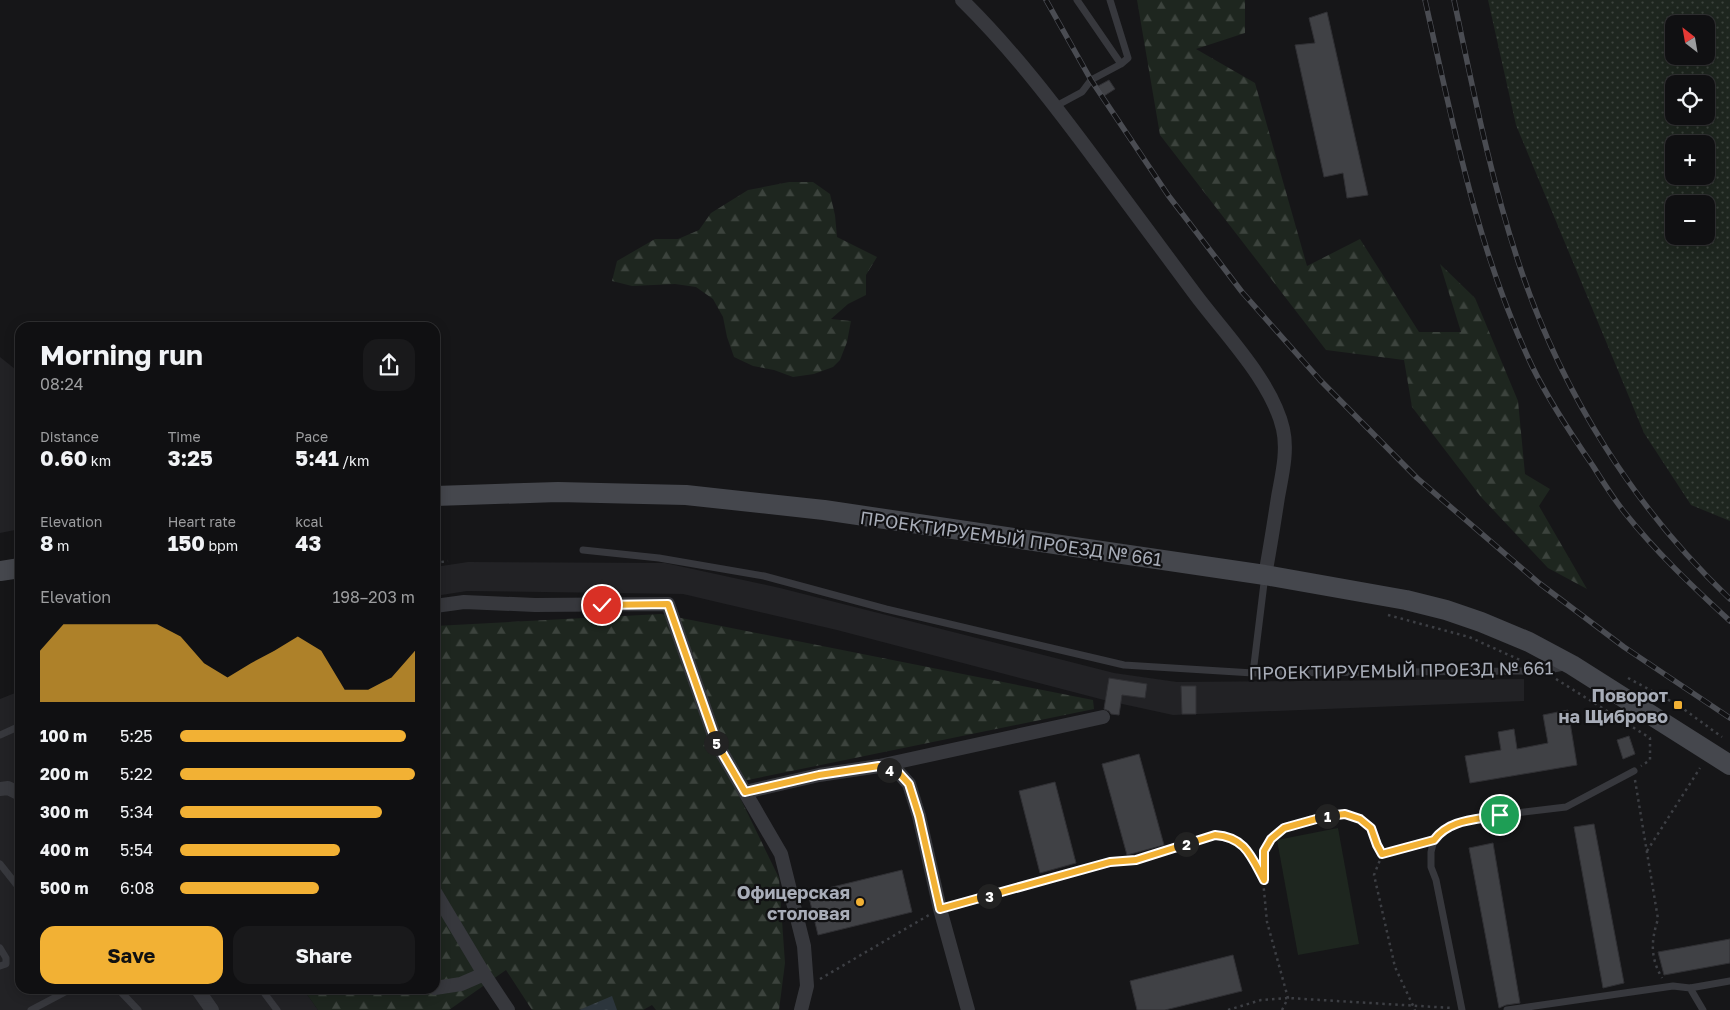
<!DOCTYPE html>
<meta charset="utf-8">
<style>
body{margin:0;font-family:"Golos Text",sans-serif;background:#19191b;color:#f1f3f6;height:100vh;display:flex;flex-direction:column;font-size:19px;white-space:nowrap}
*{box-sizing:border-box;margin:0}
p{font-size:16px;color:#9c9d9f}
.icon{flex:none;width:28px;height:28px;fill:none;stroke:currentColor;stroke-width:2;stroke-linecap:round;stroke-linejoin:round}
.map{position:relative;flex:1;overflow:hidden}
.sheet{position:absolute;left:15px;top:322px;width:425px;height:672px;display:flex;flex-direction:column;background:#101012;border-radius:15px;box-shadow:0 2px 12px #0003,0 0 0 1px #303032}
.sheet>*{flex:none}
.needle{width:32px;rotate:329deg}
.fabs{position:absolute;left:1665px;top:15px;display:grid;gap:10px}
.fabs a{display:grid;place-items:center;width:50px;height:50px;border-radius:10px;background:#101012;box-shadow:0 2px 12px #0003,0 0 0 1px #303032;font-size:25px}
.pin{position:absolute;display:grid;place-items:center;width:42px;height:42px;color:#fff;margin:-21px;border:2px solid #fff;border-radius:50%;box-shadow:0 1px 5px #0007}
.km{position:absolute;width:25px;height:25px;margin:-12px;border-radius:50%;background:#222;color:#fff;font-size:14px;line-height:25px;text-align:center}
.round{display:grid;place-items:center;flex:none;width:52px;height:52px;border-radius:15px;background:#19191b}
.head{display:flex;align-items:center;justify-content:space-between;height:85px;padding:0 25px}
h1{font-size:28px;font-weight:700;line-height:38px}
.figures{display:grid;grid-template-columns:repeat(3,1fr);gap:8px;height:85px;padding:5px 25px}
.figures div{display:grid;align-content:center}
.figures b{font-size:21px;font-weight:700}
.figures small{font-size:14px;font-weight:400}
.figures p{font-size:14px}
.chart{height:140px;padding:10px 25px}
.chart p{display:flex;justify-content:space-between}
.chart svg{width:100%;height:90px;margin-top:5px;fill:#f2b134;opacity:.7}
.cta{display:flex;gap:10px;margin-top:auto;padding:10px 25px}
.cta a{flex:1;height:58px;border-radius:15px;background:#f2b134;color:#111;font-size:20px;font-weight:700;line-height:58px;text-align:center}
.cta a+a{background:#19191b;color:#f1f3f6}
ul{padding:0 25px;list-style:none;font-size:16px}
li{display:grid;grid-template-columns:80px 60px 1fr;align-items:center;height:38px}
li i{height:12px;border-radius:6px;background:#f2b134}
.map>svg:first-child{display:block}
.built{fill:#222225}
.green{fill:url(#green-dots);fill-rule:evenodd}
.forest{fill:url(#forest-firs)}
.pitch{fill:#1e261f}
.water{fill:url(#water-ripples)}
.building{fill:#404145;stroke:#303034}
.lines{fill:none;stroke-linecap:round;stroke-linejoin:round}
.path{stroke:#3d3f44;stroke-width:2.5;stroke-dasharray:2.5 4;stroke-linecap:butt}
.lane{stroke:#37383d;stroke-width:7}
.street{stroke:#37383d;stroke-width:14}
.secondary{stroke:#45474d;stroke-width:20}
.rail-casing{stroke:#4a4c52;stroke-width:5.5}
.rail{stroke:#111113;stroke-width:4;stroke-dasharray:11;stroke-linecap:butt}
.route-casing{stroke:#fff;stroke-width:10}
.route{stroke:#f2b134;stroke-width:6}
.poi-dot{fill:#f2b134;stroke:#111113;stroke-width:2}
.labels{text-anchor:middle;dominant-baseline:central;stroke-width:4.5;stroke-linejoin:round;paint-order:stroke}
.street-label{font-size:18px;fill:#a8adb8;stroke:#111113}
.poi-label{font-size:18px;font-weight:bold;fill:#a8adb8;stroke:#111113;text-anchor:end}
</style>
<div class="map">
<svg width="1730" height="1010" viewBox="0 0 1730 1010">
<defs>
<pattern id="green-dots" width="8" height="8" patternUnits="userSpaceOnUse" patternTransform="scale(1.25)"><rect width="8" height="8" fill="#1e261f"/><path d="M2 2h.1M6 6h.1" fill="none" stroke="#3c433d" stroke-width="1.8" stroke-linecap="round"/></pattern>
<pattern id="forest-firs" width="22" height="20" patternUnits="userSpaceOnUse" patternTransform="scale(1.25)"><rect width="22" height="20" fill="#1e261f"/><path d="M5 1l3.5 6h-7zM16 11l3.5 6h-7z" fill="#3c433d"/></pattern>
<pattern id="water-ripples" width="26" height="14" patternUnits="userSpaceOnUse" patternTransform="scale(1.25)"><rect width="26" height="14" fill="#2c353c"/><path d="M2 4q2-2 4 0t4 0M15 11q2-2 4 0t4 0" fill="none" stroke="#485056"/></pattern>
</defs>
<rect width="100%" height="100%" fill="#161618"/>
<path class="built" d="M 0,357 L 20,373 L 20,529 L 0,533 Z
M 468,562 L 665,563 L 780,588 L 1114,673 L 1177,682 L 1524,679 L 1524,701 L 1173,715 L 1104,700 L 837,630 L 683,594 L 467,591 L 435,596 L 435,567 Z
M 20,691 L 20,990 L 304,990 L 318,1010 L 0,1010 L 0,699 Z"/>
<path class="green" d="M 1488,0 L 1730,0 L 1730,521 L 1691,505 L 1644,433 L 1516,125 ZM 1674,24 L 1706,24 L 1706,56 L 1674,56 ZM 1674,84 L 1706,84 L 1706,116 L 1674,116 ZM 1674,144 L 1706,144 L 1706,176 L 1674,176 ZM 1674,204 L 1706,204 L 1706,236 L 1674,236 Z"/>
<path class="forest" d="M 1137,0 L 1245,0 L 1245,33 L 1196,49 L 1255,83 L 1307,266 L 1360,239 L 1419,332 L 1461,332 L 1440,264 L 1475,298 L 1518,401 L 1525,474 L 1550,489 L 1539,506 L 1587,589 L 1548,568 L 1481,497 L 1412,407 L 1404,360 L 1326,350 L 1160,135 Z
M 789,182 L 813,182 L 830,194 L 835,215 L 837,237 L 877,257 L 866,275 L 866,295 L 848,304 L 831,319 L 851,321 L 847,342 L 840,360 L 833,367 L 814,374 L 793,377 L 774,370 L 753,366 L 734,357 L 727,337 L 723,317 L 713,299 L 696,287 L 675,284 L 632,286 L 612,281 L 617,261 L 655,239 L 678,239 L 699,230 L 711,213 L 748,190 Z
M 661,614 L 1093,700 L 1094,709 L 733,783 L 779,878 L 785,963 L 779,1010 L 656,1010 L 652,1005 L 643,1010 L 532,1010 L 506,970 L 449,1010 L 318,1010 L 304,990 L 435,990 L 435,626 Z"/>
<path class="pitch" d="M 1338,828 L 1359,944 L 1298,955 L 1277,840 Z"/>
<path class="water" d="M 612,996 L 617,1010 L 579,1010 Z"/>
<path class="building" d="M 1327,12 L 1368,195 L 1347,198 L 1343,173 L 1324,177 L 1295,45 L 1315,43 L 1309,18 Z
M 1109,80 L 1115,89 L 1104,96 L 1098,86 Z
M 1109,678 L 1147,684 L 1145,698 L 1122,695 L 1119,715 L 1111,714 L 1109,711 L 1104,709 Z
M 1181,686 L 1196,686 L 1196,714 L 1182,714 Z
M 1568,710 L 1577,765 L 1470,783 L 1465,756 L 1501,750 L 1498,732 L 1514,729 L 1517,749 L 1548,743 L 1543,715 Z
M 1629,736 L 1635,754 L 1623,759 L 1617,740 Z
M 1139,754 L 1164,845 L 1127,855 L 1102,764 Z
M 1055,782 L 1076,863 L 1040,873 L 1019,791 Z
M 1594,824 L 1624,983 L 1603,988 L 1574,827 Z
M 1493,843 L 1520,1003 L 1506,1005 L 1499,1008 L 1469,848 Z
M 902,870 L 912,912 L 818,935 L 808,893 Z
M 1730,939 L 1730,963 L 1664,975 L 1658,952 Z
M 1233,955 L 1242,991 L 1165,1010 L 1137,1010 L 1130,981 Z"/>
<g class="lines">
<path class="path" d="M 435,563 L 448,561
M 1388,615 L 1469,637 L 1520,660
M 1628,678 L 1678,705 L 1722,737
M 1556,679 L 1650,738 L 1650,760 L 1641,766
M 1635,780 L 1658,919 C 1651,941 1650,957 1662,978
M 1647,851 L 1700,768
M 1382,855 L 1374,875 L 1395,967 L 1415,1010
M 953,905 L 1110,862 L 1136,860 L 1215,835 C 1245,837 1251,856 1263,880
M 820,979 L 929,915
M 1228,1010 L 1261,1000 L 1288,998 L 1452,1008
M 1282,1010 L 1288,998 L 1267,922 L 1263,880 L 1264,851 L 1271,839 L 1284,828 L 1327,816 L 1345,814 L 1360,819 L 1371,828 L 1377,845 L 1382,854 L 1423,843"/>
<path class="lane" d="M 1077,0 L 1121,64
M 1056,106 L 1082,92 L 1091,80 L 1121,64 L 1128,58 L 1110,0
M 583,550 L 659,558 L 764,576 L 886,609 L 1124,665 L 1253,673 L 1543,671 L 1564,667
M 1253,673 L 1265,575
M 0,735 L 20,726
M 0,864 L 20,889
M 0,948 L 6,958 L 6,964 L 0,966
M 1690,988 L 1703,1010
M 119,990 L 138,1010
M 262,990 L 277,1010
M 31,1010 L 69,990
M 1462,1010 L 1436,880 L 1431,867 L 1431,852 L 1434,840 L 1440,832 L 1449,825 L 1500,815 L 1566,807 L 1634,771
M 1507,1010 L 1673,986 L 1690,988 L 1730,981"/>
<path class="street" d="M 962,0 C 1013,50 1057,108 1100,166 C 1132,209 1163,251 1195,294 C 1224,333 1272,381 1283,429 C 1288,451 1282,475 1278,497 C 1274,523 1270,549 1265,575
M 435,606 L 464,602 L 535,605 L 668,604 L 717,744 L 781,854 L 804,946 L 807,986 L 801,1010
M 879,766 L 899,773 L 909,784 L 919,816 L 940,909 L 968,1010
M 0,789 L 8,788 L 20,794
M 745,792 L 819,775 L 879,766 L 1103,717
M 435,892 L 484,974 L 508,1010
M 435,988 L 461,984 L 484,974
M 198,990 L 212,1010"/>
<path class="secondary" d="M 435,496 L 558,492 L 686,495 L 824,510 L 1265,575 L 1406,600 L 1446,610 L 1481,622 L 1529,642 L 1572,665 L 1730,765
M 0,571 L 20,568"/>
<defs>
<path id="rail" d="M 1046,0 L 1091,80 L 1168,195 L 1242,292 L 1320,380 L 1417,478 L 1539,583 L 1624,647 L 1730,718
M 1425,0 C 1453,124 1477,250 1532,366 C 1549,401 1571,434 1593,466 C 1603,482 1613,498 1625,513 C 1656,552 1693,587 1730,621
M 1454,0 C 1473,89 1491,181 1520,267 C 1562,393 1634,508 1730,599"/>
</defs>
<use href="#rail" class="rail-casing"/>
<use href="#rail" class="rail"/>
</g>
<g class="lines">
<defs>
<path id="route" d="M 602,605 L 668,604 L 717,744 L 745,792 L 819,775 L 879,766 L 899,773 L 909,784 L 919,816 L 940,909 L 1110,862 L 1136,860 L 1215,835 C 1245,837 1251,856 1264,880 L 1264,851 L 1271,839 L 1284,828 L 1327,816 L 1345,814 L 1360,819 L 1371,828 L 1377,845 L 1382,854 L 1434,840 C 1449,819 1476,820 1500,815"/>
</defs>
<use href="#route" class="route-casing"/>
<use href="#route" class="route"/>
</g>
<g class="poi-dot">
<rect x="1673" y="700" width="10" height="10" rx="2.5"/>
<circle cx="860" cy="902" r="5"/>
</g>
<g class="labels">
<g class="street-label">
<text transform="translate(1011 538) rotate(8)">ПРОЕКТИРУЕМЫЙ ПРОЕЗД № 661</text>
<text transform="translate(1401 670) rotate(-1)">ПРОЕКТИРУЕМЫЙ ПРОЕЗД № 661</text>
</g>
<g class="poi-label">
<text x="1668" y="695">Поворот<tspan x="1668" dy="21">на Щиброво</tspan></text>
<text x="850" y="892">Офицерская<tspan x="850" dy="21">столовая</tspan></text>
</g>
</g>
</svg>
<div class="fabs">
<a><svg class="needle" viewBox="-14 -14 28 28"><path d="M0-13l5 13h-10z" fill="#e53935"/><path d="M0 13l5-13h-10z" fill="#9c9d9f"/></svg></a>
<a><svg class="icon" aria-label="locate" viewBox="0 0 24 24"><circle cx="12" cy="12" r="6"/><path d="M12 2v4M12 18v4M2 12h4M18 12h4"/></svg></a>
<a>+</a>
<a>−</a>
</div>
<div class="pin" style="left:1500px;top:815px;background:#1e9e55"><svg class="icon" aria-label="arrive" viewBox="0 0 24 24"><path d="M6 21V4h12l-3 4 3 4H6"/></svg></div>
<div class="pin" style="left:602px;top:605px;background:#d93025"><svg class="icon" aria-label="check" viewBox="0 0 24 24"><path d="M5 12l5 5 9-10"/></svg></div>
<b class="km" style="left:1327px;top:816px">1</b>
<b class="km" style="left:1186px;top:844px">2</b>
<b class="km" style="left:989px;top:896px">3</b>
<b class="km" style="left:889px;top:770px">4</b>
<b class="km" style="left:716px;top:743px">5</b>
<section class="sheet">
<div class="head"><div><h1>Morning run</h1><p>08:24</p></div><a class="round"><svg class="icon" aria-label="share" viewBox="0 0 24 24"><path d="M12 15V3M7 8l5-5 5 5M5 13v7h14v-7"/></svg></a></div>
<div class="figures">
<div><p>Distance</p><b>0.60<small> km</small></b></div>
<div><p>Time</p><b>3:25</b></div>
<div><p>Pace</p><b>5:41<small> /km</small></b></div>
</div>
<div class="figures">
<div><p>Elevation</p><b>8<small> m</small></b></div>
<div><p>Heart rate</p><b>150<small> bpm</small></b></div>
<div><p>kcal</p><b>43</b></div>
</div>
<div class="chart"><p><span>Elevation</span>198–203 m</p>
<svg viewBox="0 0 160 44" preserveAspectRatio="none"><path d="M0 44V19L10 6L20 6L30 6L40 6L50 6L60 12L70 25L80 32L90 25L100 19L110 12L120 19L130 38L140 38L150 32L160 19V44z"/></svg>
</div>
<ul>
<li><b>100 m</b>5:25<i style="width:96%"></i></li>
<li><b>200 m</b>5:22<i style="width:100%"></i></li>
<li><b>300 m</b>5:34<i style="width:86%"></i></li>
<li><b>400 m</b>5:54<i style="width:68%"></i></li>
<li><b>500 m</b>6:08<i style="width:59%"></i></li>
</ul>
<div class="cta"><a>Save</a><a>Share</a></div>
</section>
</div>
